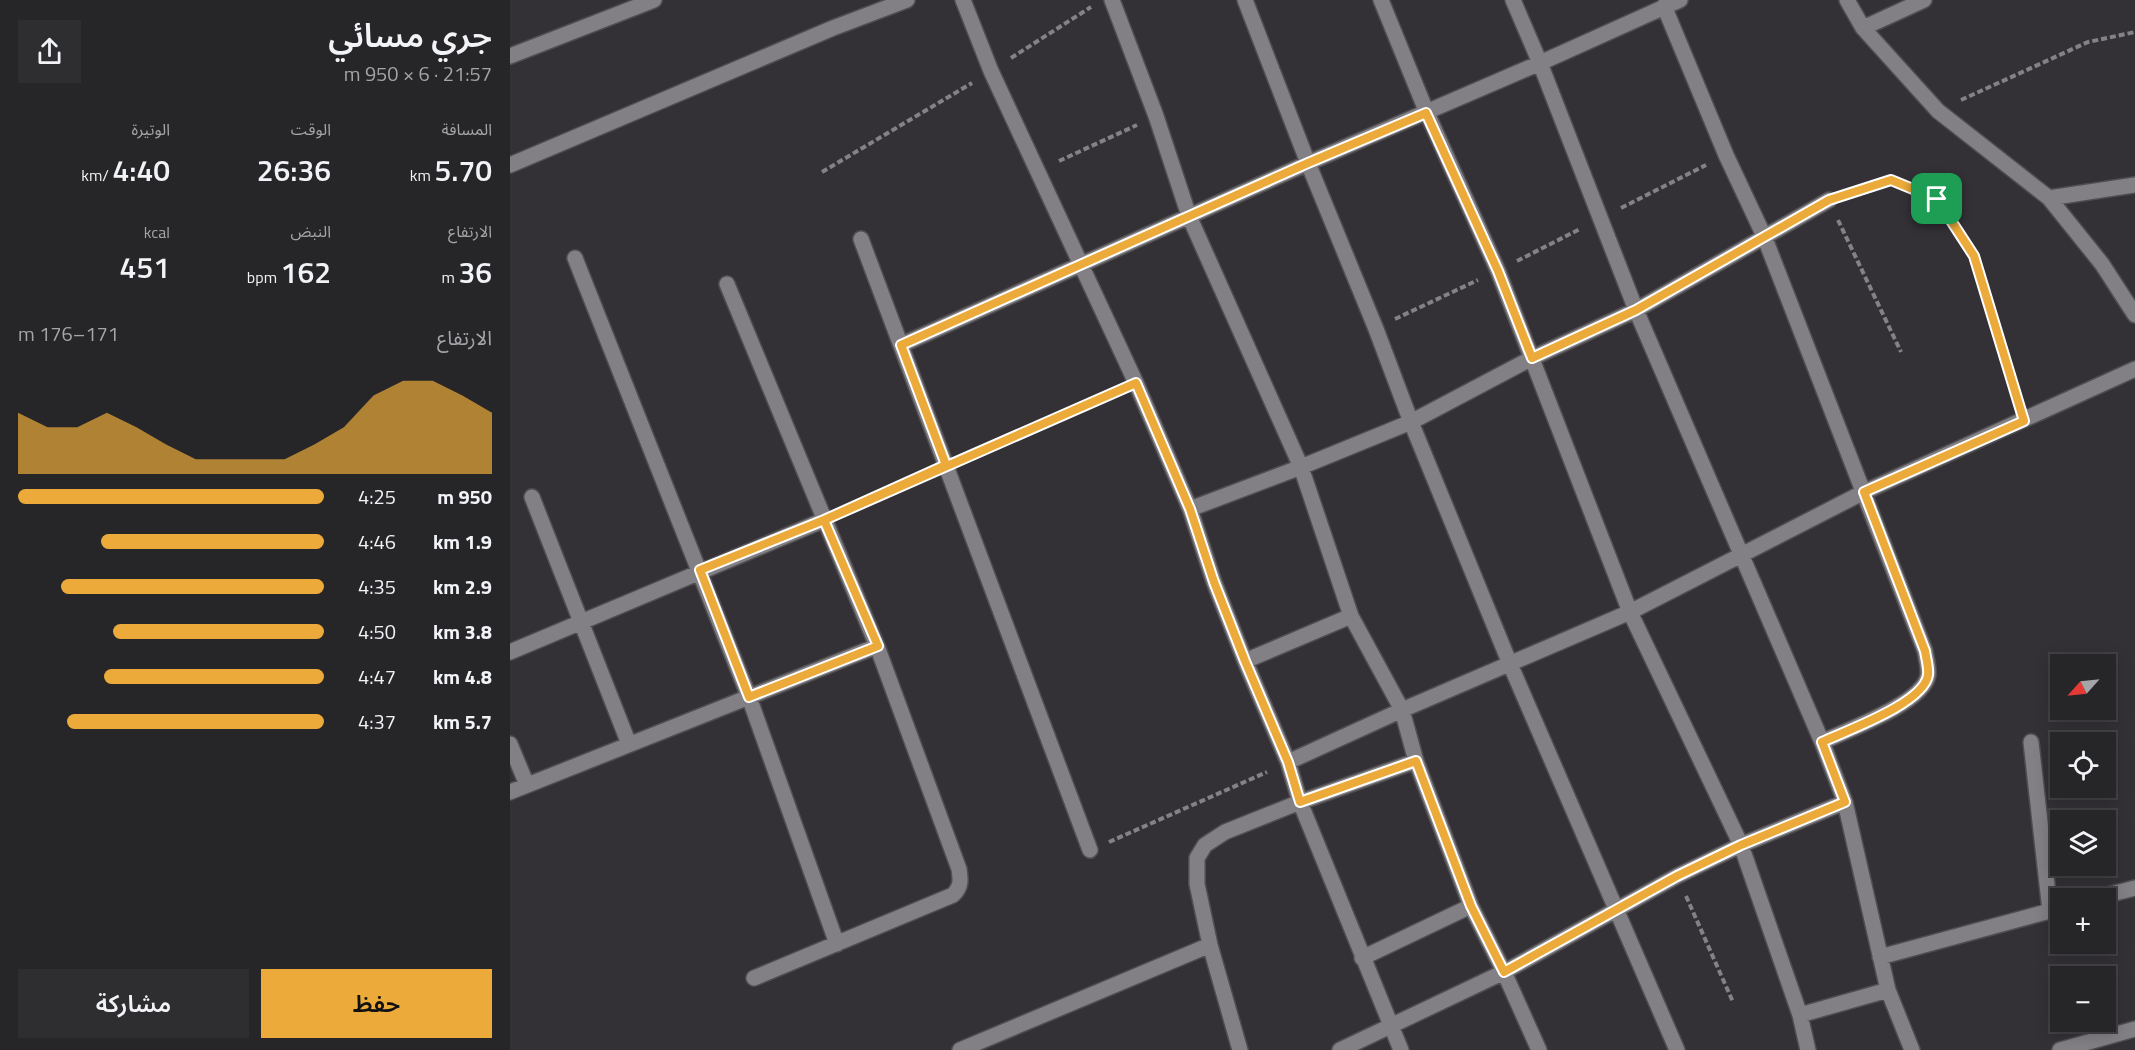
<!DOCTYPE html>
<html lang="ar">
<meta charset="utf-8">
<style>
body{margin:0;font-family:"Titillium Web","Noto Sans Arabic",sans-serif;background:#2e2d30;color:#f1f3f6;direction:rtl;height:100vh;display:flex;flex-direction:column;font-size:22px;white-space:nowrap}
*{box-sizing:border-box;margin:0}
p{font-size:20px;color:#a4a5a8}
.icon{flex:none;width:33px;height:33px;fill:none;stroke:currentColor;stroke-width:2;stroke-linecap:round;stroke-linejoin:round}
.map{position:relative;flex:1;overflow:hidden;direction:ltr}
.sheet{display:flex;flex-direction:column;background:#262528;width:510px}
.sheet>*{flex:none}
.needle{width:39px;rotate:243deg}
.tools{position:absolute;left:1540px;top:654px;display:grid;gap:12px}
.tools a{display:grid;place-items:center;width:66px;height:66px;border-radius:0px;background:#262528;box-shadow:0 3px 15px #0003,0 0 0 2px #424245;font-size:30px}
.pin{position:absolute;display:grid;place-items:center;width:51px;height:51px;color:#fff;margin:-26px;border-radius:12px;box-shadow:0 3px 9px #0006}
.round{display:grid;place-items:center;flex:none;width:63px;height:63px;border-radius:0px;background:#2e2d30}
.overview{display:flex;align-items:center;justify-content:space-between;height:102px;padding:0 18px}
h1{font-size:33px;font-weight:600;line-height:45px}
.metrics{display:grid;grid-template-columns:repeat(3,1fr);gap:9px;height:102px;padding:6px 18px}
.metrics div{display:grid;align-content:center}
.metrics b{font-size:30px;font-weight:600}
.metrics small{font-size:16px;font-weight:400}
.metrics p{font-size:16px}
.chart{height:168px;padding:12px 18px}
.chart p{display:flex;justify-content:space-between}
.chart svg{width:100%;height:108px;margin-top:6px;fill:#ebaa39;opacity:.7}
.button{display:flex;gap:12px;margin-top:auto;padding:12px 18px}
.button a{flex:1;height:69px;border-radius:0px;background:#ebaa39;color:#111;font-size:24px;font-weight:600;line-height:69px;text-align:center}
.button a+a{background:#2e2d30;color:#f1f3f6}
ul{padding:0 18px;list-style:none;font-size:20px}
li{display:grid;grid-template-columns:96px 72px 1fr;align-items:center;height:45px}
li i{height:15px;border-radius:8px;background:#ebaa39}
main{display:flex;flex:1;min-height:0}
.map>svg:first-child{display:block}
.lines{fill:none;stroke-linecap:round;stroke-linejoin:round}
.minor-casing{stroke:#4e4d50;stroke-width:18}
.path{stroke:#838286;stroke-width:4;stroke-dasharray:6 3;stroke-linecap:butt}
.minor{stroke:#827f85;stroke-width:15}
.route-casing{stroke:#fff;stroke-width:12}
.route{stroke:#ebaa39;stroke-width:8}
</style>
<main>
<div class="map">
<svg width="1625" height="1050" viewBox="0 0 1625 1050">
<rect width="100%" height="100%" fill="#333136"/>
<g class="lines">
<defs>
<path id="minor" d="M 453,0 L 481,71 L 626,383 L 680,509 L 704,582 L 735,661 L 778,762 L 790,802 L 891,1050
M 602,0 L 646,116 L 679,216 L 791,467 L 841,616 L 892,710 L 906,761 L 961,906 L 994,972 L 1029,1050
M 735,0 L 798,163 L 866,329 L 901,422 L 1000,664 L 1167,1050
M 871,0 L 917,113 L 988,271 L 1120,612 L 1231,845 L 1290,1015 L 1298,1050
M 1003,0 L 1030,63 L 1126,310 L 1312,742 L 1335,802 L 1378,990 L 1402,1050
M 1337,0 L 1353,28 L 1428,111 L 1539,198 L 1592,264 L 1625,315
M 1154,6 L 1216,155 L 1254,236 L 1415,651 C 1416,658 1419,668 1418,675 C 1414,703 1337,730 1312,742
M 1353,28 L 1414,0
M 0,56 L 144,0
M 0,165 L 323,28 L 397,0
M 1539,198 L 1625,185
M 351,239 L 580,850
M 65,258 L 239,697 L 327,944
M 217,284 L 367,646 L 449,869 C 451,881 451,887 443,895 L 244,978
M 391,345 L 798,163 L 1030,63 L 1170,0
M 22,497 L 119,744
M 680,509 L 791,467 L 901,422 L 1022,358 L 1126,310 L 1319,200
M 0,652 L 314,520
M 735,661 L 841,616
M 1521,742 L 1540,911
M 0,744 L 17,785
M 778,762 L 892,710 L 1120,612 L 1354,492 L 1625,369
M 0,792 L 367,646
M 1586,898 L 1625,888
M 1370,957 L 1551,908
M 852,958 L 961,906
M 1290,1015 L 1378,990
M 450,1050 L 700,945
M 730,1050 L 700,945 L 687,884 L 687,858 L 695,845 L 715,832 L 790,802 L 906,761
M 830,1050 L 994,972 L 1167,876 L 1231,845 L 1335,802
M 1550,1050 L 1625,1029"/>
</defs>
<use href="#minor" class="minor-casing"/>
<path class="path" d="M 501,58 L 581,7
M 1451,100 L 1578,42 L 1625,32
M 549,161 L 627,125
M 312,172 L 462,83
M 1340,193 L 1381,180 L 1427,199 L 1464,256 L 1507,399
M 1111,208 L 1196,165
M 1328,220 L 1391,352
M 1007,261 L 1070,229
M 885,319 L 968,280
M 457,456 L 604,392
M 334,511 L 414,475
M 599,842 L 757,772
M 1176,896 L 1223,1002"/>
<use href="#minor" class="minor"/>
</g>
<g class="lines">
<defs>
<path id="route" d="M 1427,199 L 1381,180 L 1319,200 L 1126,310 L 1022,358 L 988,271 L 916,113 L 798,163 L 391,345 L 436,465 L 314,520 L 190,570 L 239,697 L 368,646 L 314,520 L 626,383 L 680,509 L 704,582 L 735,661 L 778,762 L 790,802 L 906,761 L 961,906 L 994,972 L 1167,876 L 1231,845 L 1335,802 L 1312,742 C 1338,730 1414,703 1418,675 C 1419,668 1416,658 1415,651 L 1354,492 L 1514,421 L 1464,256 L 1427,199"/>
</defs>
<use href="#route" class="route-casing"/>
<use href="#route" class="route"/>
</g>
</svg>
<div class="tools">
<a><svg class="needle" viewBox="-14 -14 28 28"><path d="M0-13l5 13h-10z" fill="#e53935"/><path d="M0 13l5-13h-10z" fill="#a4a5a8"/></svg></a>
<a><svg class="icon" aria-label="locate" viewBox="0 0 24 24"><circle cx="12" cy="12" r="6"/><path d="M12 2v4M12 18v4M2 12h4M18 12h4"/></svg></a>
<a><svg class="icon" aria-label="layers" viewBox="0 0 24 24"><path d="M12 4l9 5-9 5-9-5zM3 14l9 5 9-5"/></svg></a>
<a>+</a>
<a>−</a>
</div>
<div class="pin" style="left:1427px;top:199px;background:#1e9e55"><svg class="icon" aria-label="arrive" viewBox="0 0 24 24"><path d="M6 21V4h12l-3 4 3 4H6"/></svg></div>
</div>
<section class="sheet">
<div class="overview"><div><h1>جري مسائي</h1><p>21:57 · 6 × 950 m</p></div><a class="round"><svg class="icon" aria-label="share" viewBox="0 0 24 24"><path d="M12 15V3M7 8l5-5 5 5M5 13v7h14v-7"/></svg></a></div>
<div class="metrics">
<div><p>المسافة</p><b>5.70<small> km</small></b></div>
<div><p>الوقت</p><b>26:36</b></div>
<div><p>الوتيرة</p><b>4:40<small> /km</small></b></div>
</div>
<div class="metrics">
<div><p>الارتفاع</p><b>36<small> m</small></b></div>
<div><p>النبض</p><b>162<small> bpm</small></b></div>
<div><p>kcal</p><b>451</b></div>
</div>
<div class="chart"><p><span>الارتفاع</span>171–176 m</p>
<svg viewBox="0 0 160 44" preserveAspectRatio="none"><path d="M0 44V19L10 25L20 25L30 19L40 25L50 32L60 38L70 38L80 38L90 38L100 32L110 25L120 12L130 6L140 6L150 12L160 19V44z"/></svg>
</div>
<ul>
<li><b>950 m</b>4:25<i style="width:100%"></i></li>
<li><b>1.9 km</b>4:46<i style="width:73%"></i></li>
<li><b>2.9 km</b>4:35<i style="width:86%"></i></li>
<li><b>3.8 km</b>4:50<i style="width:69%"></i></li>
<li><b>4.8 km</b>4:47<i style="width:72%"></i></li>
<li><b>5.7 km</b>4:37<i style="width:84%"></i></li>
</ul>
<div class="button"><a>حفظ</a><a>مشاركة</a></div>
</section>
</main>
